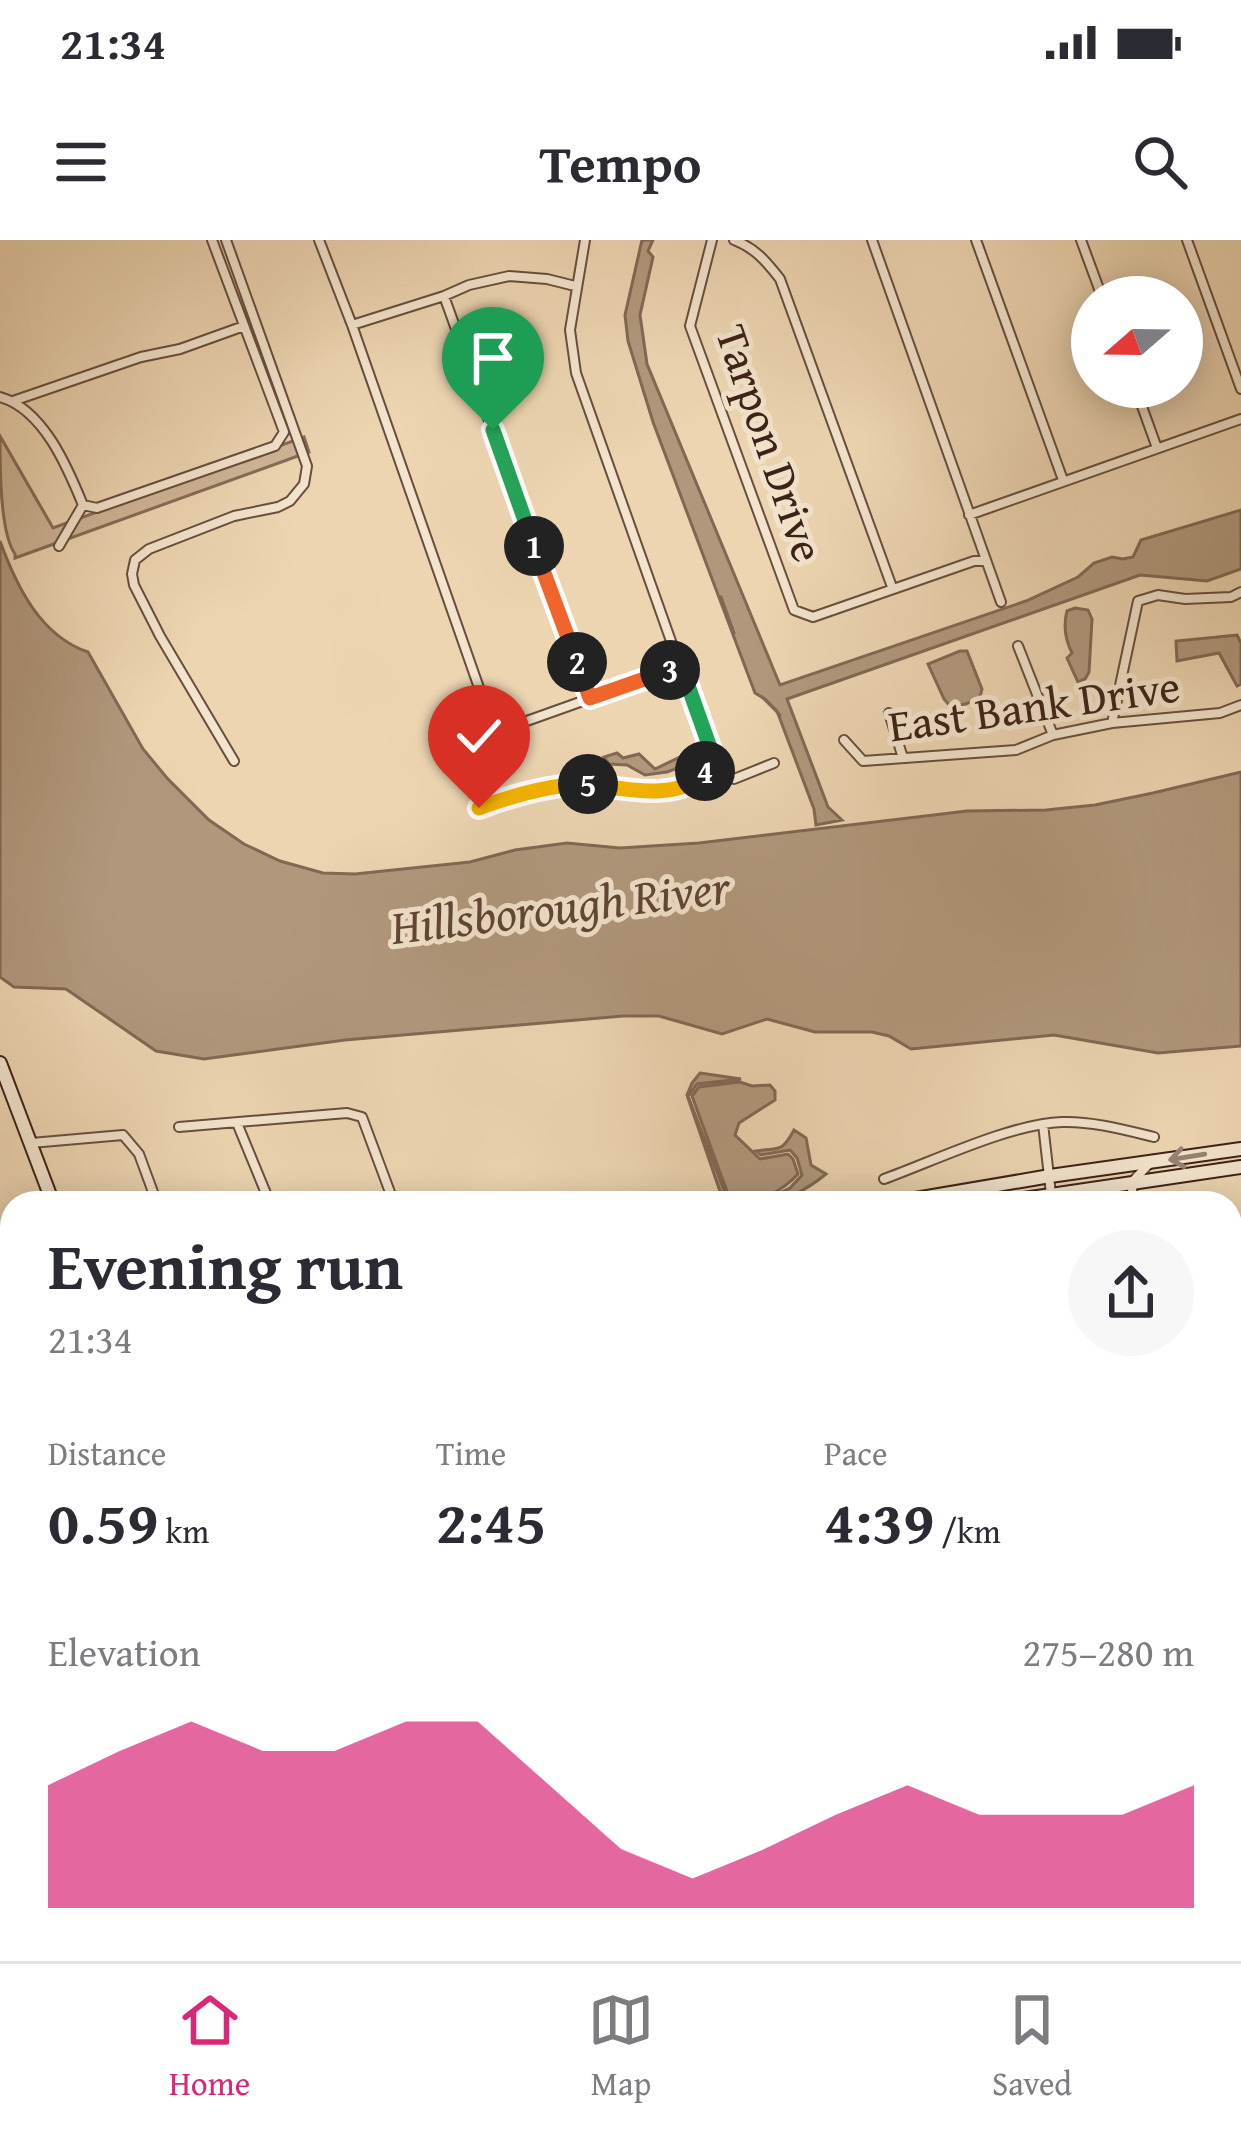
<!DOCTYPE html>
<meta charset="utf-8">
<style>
body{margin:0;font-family:"Gentium Book Plus",serif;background:#f7f7f7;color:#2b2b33;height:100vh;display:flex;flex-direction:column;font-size:45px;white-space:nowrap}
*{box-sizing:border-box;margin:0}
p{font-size:39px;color:#7c7c81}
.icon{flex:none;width:66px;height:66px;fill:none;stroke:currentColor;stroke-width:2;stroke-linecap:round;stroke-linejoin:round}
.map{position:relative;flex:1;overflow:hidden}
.drawer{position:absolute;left:0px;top:951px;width:1242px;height:771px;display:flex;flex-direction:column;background:#fff;border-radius:36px 36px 0 0;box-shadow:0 6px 30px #0003}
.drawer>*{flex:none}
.needle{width:78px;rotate:250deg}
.fabs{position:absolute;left:1071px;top:36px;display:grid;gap:24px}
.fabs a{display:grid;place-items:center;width:132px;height:132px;border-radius:50%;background:#fff;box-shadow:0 6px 30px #0003;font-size:60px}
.pin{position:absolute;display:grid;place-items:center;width:102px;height:102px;color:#fff;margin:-123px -51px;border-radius:50% 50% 50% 0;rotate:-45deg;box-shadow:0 0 12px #0007}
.pin .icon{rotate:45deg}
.km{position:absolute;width:60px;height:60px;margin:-30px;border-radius:50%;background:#222;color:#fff;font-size:33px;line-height:60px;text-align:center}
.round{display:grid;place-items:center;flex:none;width:126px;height:126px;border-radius:63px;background:#f7f7f7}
.headline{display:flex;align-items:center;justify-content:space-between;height:204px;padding:0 48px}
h1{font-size:66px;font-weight:600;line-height:90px}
.metrics{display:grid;grid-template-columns:repeat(3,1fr);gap:18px;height:204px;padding:12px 48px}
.metrics div{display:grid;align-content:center}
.metrics b{font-size:60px;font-weight:600}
.metrics small{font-size:33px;font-weight:400}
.metrics p{font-size:33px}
.chart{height:336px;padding:24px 48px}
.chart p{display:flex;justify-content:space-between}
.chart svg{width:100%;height:216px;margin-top:12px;fill:#db2777;opacity:.7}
.status{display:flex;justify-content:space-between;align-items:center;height:84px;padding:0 60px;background:#fff;direction:ltr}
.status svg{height:33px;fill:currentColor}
header{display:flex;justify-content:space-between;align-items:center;height:156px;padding:0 48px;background:#fff;font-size:54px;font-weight:600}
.dock{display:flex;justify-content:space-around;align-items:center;height:168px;border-top:3px solid #e1e1e2;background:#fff;font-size:33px;color:#7c7c81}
.dock a{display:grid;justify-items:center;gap:6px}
.dock .active{color:#db2777}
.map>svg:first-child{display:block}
.green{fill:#cfb698;stroke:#866c58;stroke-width:3}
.water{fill:#b1987d;stroke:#826854;stroke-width:3}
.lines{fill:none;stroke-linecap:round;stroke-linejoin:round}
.stream{stroke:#826854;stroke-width:3}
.street-casing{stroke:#684e3e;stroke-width:12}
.secondary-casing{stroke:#3c2117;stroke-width:16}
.street{stroke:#f3e4cd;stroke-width:8}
.secondary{stroke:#f3e4cd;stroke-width:12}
.oneway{stroke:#988272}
.split-1-casing{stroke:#fff;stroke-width:24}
.split-2-casing{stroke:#fff;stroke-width:24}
.split-3-casing{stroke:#fff;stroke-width:24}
.split-4-casing{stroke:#fff;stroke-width:24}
.split-5-casing{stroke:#fff;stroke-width:24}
.split-6-casing{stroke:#fff;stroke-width:24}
.split-1{stroke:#22a559;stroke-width:15}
.split-2{stroke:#f0652b;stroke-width:15}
.split-3{stroke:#f0652b;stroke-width:15}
.split-4{stroke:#22a559;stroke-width:15}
.split-5{stroke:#f5b400;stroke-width:15}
.split-6{stroke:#f5b400;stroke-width:15}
.labels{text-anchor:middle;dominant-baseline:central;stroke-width:10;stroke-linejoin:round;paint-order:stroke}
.street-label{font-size:45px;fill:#3c2117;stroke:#f3e4cd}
.water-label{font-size:48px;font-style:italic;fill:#5f4536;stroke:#f3e4cd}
</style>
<div class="status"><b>21:34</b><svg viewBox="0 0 49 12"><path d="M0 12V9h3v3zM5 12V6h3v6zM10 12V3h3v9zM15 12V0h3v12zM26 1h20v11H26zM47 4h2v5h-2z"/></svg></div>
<header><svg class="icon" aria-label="menu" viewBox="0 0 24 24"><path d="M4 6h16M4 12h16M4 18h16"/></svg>Tempo<svg class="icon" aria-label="search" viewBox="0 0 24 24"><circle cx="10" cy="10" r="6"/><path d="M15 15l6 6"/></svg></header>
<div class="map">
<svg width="1241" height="1721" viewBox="0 0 1241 1721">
<rect width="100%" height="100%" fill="#edd5b2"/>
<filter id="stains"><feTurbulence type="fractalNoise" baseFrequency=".00167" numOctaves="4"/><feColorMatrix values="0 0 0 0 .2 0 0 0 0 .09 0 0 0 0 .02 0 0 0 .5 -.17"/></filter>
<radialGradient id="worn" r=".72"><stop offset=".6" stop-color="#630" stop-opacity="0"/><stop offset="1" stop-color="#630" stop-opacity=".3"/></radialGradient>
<path class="green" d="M 0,196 L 53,288 L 304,197 L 309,212 L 15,318 L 15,314 C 0,293 0,228 0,196 Z
M 1241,1293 L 1241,1690 L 1230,1688 L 1230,1297 Z
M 231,1710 L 279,1710 L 263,1721 L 204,1720 Z"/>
<path class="water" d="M 642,0 L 653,0 L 648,11 L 653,17 L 640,75 L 647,124 L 780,445 L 1026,361 L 1078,337 L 1094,323 L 1112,317 L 1123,319 L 1133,317 L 1141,300 L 1241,270 L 1241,329 L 1207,341 L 1140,335 L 787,459 L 828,567 L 842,580 L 816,585 L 814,569 L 777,471 L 765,459 L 755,453 L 653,182 L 628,101 L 625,75 Z
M 0,301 C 16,345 40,396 88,412 L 143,509 L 167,538 L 209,580 L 244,604 L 280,621 L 323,633 L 355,634 L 470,622 L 515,610 L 567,603 L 620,608 L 699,603 L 967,571 L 1046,570 L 1095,565 L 1153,553 L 1241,532 L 1241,806 L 1158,813 L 1054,795 L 911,809 L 889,796 L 872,792 L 815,792 L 767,779 L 722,794 L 659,776 L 623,776 L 345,800 L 204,819 L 156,811 L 66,749 L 14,747 L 0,737 Z
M 1075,368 L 1088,370 L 1092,379 L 1089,432 L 1085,439 L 1078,442 L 1067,418 L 1072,413 C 1066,401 1063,386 1067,371 Z
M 1237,395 L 1241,403 L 1241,444 L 1237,446 L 1219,413 L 1177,421 L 1176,401 Z
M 960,411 L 967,411 L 982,449 L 980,457 L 966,464 L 950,466 L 944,459 L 928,424 Z
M 703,506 L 705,509 L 702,519 L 667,532 L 645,535 L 627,525 L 609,524 L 604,517 L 617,513 L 623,518 L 639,514 L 655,529 Z
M 700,833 L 741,839 L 697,844 L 688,856 L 729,963 L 724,963 L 687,855 L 692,843 Z
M 740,842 L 752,846 L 770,845 L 775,851 L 775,860 L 739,883 L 735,895 L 760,919 L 788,914 L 793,919 L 798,934 C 782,952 757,963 734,963 L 728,954 L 692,856 L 699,847 Z
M 794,890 L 806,898 L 811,925 L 826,934 C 808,949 783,963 759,963 L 790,948 L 802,935 L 797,918 L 790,910 L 761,915 L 756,911 C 779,907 781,914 794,890 Z
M 1230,1688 L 1241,1690 L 1241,1721 L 270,1721 L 285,1710 L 1230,1710 Z"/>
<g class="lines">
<path class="stream" d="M 721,357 L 734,393
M 761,456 L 780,475"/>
<defs>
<path id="street" d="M 226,0 L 307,226 L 304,244 L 290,261 L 278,267 L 234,276 L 149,309 L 135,320 L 132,334 L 134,345 L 160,396 L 234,521
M 319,0 L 352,85 L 491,482 L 507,488 L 681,426
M 585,0 L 570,90 L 576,133 L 700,483 C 708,502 713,531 734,539 L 774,523
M 712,0 L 690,86 L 794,370 L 813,377 L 974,321 L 986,321
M 734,0 C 755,8 766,21 780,39 L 892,347
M 872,0 L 1001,362
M 976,0 L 1063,240
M 1081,0 L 1102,57
M 1187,0 L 1241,149
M 444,56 L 589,458
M 352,85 L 444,56 L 469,45 L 509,36 L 547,39 L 575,46
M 1135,147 L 1157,208
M 0,157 C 43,169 67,226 83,265 L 59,306
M 13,161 L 141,117 L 180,109 L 244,86
M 83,265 L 97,268 L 275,206 L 284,192 L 212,0
M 969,275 L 1241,179
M 1018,406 L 1053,495
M 889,473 L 903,518
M 1112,483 L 1138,361 L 1158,355 L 1185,359 L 1231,357 L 1241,352
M 844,500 L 863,521 L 1016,510 L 1053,495 L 1112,483 L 1220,473 L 1241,465
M 480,568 C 508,558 540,546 570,544 C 606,542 668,564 699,539 C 706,533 709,522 712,514
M 237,883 L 270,963
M 1043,884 L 1051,954
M 179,887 L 347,873 L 362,877 L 394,963
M 31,903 L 123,895 L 139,914 L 157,963
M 884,939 C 934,921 1010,884 1062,882 C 1092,881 1125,890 1154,897
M 1131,963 L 1133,941 L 1148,925
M 1230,1108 L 1241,1108
M 0,1115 L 12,1109
M 0,1146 L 12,1177
M 1230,1240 L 1241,1270
M 1230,1286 L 1241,1282
M 0,1520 L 12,1525
M 0,1663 L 12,1656
M 0,1695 L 11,1721
M 188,1721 L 219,1710"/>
<path id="secondary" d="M 0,823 L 53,963
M 892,963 L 1050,936 L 1241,909
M 996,963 L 1241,927
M 0,1467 L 12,1454
M 0,1494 L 12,1482"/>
</defs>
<use href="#street" class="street-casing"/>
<use href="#secondary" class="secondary-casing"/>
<use href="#street" class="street"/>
<use href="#secondary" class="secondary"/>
</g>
<defs><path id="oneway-shaft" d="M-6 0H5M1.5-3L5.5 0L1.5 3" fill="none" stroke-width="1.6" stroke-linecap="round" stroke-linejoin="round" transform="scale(3)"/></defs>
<use class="oneway" href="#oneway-shaft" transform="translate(1187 917) rotate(171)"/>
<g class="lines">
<defs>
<path id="split-1" d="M 493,190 L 534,306"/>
<path id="split-2" d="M 534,306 L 577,422"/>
<path id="split-3" d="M 577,422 L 590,458 L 670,430"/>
<path id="split-4" d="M 670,430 L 681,426 L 712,513 L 705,531"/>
<path id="split-5" d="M 588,544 C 622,548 681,563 705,531"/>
<path id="split-6" d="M 479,568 C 514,555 551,544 588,544"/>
</defs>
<use href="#split-1" class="split-1-casing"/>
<use href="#split-2" class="split-2-casing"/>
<use href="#split-3" class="split-3-casing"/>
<use href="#split-4" class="split-4-casing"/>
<use href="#split-5" class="split-5-casing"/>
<use href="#split-6" class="split-6-casing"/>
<use href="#split-1" class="split-1"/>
<use href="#split-2" class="split-2"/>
<use href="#split-3" class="split-3"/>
<use href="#split-4" class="split-4"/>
<use href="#split-5" class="split-5"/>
<use href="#split-6" class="split-6"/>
</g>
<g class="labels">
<g class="street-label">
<text transform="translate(771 203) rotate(71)">Tarpon Drive</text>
<text transform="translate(1034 465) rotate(-8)">East Bank Drive</text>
</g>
<g class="water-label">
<text transform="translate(560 666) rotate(-7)">Hillsborough River</text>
</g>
</g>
<rect width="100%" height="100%" filter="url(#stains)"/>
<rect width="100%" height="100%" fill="url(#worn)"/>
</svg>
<div class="fabs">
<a><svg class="needle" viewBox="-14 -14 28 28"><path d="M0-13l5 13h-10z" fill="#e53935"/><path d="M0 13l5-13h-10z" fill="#7c7c81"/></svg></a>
</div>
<div class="pin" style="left:493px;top:190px;background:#1e9e55"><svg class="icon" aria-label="arrive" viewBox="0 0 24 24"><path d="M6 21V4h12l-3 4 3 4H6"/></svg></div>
<div class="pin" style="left:479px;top:568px;background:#d93025"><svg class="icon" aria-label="check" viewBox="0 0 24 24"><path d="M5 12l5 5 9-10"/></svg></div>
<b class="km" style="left:534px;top:306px">1</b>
<b class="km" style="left:577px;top:422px">2</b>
<b class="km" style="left:670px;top:430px">3</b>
<b class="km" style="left:705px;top:531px">4</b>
<b class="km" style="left:588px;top:544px">5</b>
<section class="drawer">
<div class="headline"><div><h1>Evening run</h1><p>21:34</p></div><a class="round"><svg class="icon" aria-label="share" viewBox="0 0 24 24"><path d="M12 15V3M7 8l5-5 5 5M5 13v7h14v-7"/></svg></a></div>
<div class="metrics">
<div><p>Distance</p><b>0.59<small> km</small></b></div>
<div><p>Time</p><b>2:45</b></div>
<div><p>Pace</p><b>4:39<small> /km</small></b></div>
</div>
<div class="chart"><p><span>Elevation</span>275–280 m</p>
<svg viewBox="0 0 160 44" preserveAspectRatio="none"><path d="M0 44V19L10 12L20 6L30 12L40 12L50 6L60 6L70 19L80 32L90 38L100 32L110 25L120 19L130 25L140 25L150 25L160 19V44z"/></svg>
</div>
</section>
</div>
<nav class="dock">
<a class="active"><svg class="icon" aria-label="home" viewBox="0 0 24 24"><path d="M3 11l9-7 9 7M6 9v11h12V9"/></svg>Home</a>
<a><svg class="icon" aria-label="map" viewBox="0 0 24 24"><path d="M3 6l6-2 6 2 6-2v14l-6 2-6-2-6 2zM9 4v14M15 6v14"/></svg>Map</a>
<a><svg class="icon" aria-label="saved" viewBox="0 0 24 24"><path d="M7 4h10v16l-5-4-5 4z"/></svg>Saved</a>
</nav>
